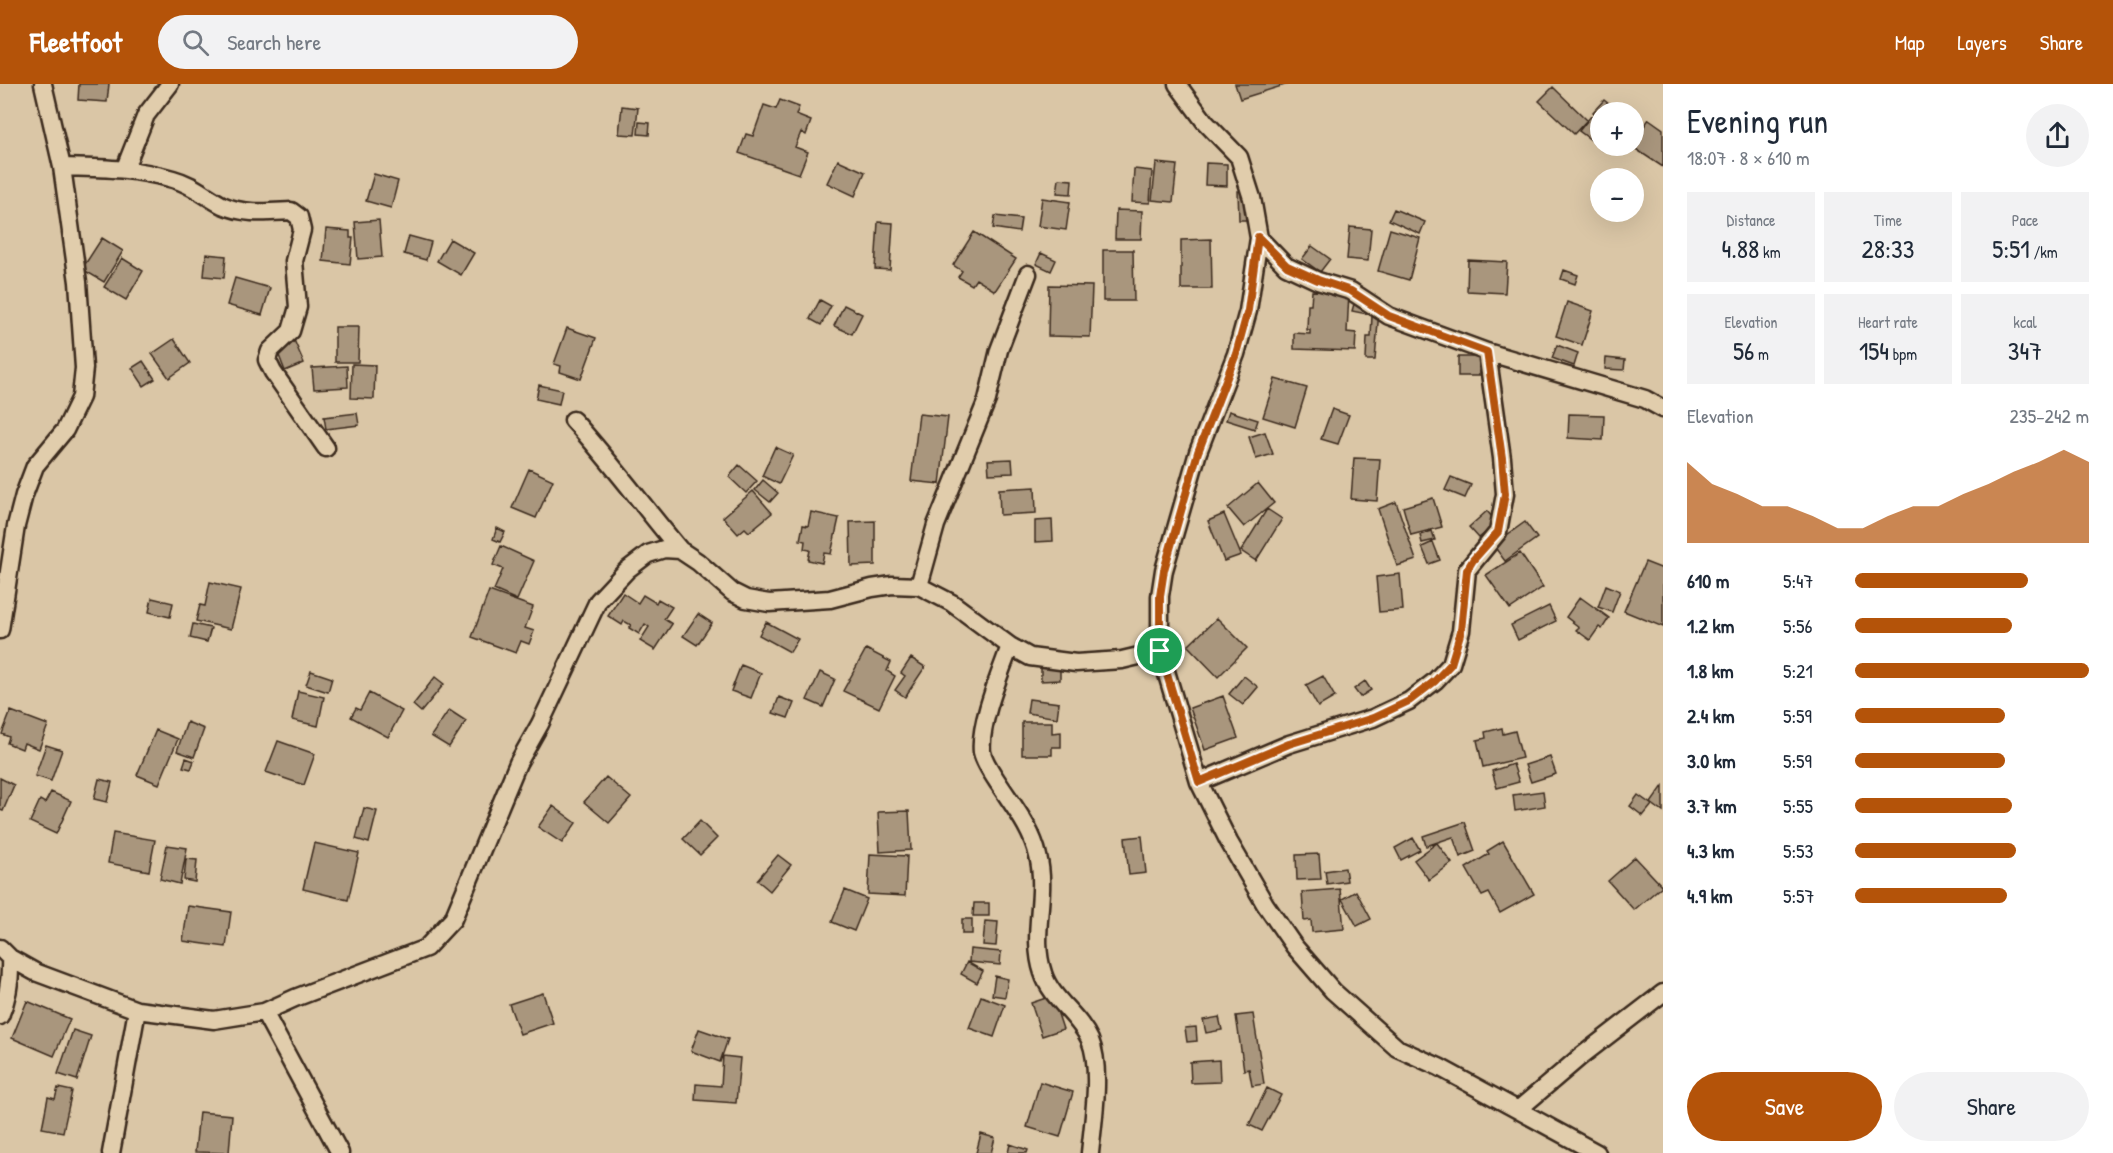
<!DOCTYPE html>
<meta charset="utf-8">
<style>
body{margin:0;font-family:"Patrick Hand",sans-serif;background:#f2f2f3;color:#1f2937;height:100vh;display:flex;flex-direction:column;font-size:22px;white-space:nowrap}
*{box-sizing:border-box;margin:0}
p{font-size:20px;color:#747a83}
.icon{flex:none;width:33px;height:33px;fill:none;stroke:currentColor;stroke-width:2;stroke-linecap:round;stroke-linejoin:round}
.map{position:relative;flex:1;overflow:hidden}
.side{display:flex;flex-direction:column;background:#fff;width:450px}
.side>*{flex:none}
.tools{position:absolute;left:1590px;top:18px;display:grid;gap:12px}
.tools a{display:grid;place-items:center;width:54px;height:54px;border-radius:50%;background:#fff;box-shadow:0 6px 24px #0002;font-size:30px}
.pin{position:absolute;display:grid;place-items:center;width:51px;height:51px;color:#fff;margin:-26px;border:3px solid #fff;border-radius:50%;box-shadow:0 2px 6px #0007}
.round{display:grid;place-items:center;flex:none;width:63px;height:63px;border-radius:32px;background:#f2f2f3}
.summary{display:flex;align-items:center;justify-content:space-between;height:102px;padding:0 24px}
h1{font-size:33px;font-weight:600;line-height:45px}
.metrics{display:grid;grid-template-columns:repeat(3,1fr);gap:9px;height:102px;padding:6px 24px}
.metrics div{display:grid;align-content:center;border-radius:0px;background:#f2f2f3;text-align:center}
.metrics b{font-size:26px;font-weight:600}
.metrics small{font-size:16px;font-weight:400}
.metrics p{font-size:16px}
.chart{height:168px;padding:12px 24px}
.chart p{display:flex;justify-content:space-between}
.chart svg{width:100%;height:108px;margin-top:6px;fill:#b45309;opacity:.7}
.action{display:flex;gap:12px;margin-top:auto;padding:12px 24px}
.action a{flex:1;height:69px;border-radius:36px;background:#b45309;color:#fff;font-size:24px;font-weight:600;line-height:69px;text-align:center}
.action a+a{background:#f2f2f3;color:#1f2937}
ul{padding:0 24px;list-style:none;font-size:20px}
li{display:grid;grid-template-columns:96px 72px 1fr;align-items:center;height:45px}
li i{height:15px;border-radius:8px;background:#b45309}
header{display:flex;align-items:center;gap:36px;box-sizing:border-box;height:84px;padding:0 30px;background:#b45309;color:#fff}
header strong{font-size:28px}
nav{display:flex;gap:33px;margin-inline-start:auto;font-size:21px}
.search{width:420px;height:54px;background:#f2f2f3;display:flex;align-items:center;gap:15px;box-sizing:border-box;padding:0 21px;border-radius:33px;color:#747a83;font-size:22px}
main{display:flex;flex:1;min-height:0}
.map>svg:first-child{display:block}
.building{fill:#a9967d;stroke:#3b2a1e;stroke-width:1.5}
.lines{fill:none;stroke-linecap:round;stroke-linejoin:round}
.street-casing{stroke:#3b2a1e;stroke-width:21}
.street{stroke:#e1cdac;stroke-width:16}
.route-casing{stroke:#fff;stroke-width:12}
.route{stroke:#b45309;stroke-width:8}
</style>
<header>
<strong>Fleetfoot</strong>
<div class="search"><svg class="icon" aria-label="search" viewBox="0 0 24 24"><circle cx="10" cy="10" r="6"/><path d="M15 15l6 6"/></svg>Search here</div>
<nav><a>Map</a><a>Layers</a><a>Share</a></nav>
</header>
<main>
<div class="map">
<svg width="1663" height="1069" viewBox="0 0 1663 1069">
<rect width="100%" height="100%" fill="#dac6a6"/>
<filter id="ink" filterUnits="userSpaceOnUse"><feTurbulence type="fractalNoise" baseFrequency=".0167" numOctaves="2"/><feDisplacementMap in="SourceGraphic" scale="12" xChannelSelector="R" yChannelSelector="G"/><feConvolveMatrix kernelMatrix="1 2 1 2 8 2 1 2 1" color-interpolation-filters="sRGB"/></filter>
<g filter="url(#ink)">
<path class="building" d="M 79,0 L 109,0 L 107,18 L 78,16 Z
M 1235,0 L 1288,0 L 1240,15 Z
M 1553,3 L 1587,36 L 1574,50 L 1539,17 Z
M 780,16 L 799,23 L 796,31 L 811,37 L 806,51 L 801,48 L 795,63 L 808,68 L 799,90 L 739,69 L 746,50 L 753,52 L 764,21 L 776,25 Z
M 1604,16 L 1619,28 L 1600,28 L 1600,35 L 1593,28 Z
M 622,22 L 638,24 L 635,51 L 619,50 Z
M 1591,32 L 1600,40 L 1600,44 L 1591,56 L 1579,47 Z
M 1637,34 L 1643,40 L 1637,47 L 1634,44 L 1634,37 Z
M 1649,35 L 1663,45 L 1663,83 L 1631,62 L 1634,62 L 1634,57 Z
M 639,38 L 650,39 L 649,51 L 638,50 Z
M 1600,49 L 1600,62 L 1606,62 L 1602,66 L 1593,58 Z
M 838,76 L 865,88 L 855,112 L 827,99 Z
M 1156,79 L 1177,81 L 1173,118 L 1152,116 Z
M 1206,79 L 1227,80 L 1227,102 L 1205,101 Z
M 1134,85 L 1152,87 L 1150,119 L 1132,118 Z
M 374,90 L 398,97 L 391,124 L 366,117 Z
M 1059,95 L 1072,96 L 1071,110 L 1057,109 Z
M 1238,107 L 1248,107 L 1249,136 L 1239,136 Z
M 1042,114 L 1070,118 L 1066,146 L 1038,142 Z
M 1394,125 L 1425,138 L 1420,150 L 1389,136 Z
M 1116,126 L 1142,127 L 1141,155 L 1115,155 Z
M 995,132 L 1021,135 L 1019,148 L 993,144 Z
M 379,136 L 382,173 L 358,175 L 355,138 Z
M 878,138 L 893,139 L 890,186 L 875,185 Z
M 1350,143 L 1371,145 L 1368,177 L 1347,175 Z
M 326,145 L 350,147 L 350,154 L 353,154 L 350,180 L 323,177 Z
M 1390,145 L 1420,154 L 1409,196 L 1378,187 Z
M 974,148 L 1016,175 L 995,207 L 976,195 L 972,201 L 958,193 L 962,187 L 953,181 Z
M 409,152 L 431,158 L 426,176 L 404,170 Z
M 102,154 L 123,167 L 104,198 L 82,185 Z
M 450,155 L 474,169 L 461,191 L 437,177 Z
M 1211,155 L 1212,205 L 1181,205 L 1181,156 Z
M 1312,162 L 1330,175 L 1320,188 L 1302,175 Z
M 1103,166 L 1133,166 L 1134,217 L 1103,217 Z
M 1041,169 L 1056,176 L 1051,187 L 1036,180 Z
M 206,170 L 226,172 L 224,194 L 204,192 Z
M 122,174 L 143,187 L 126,216 L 104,203 Z
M 1468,176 L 1507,178 L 1505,209 L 1467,207 Z
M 1564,186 L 1578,191 L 1575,200 L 1561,195 Z
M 235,194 L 270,204 L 262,231 L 227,221 Z
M 1049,201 L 1092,202 L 1090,253 L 1048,252 Z
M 1312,207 L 1349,209 L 1347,248 L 1356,249 L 1355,267 L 1294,265 L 1294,249 L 1310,250 L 1310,246 L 1307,246 L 1308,221 L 1311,221 Z
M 820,216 L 831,222 L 821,241 L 810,235 Z
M 1567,218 L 1593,227 L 1582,261 L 1556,252 Z
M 1354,220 L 1379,226 L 1375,276 L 1366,276 L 1367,253 L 1371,253 L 1372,231 L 1352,227 Z
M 844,221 L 862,230 L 852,250 L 834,242 Z
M 335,243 L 359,243 L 358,278 L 335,278 Z
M 567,244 L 596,254 L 581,295 L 560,288 L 561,282 L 554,280 Z
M 174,255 L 190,279 L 169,294 L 152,270 Z
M 294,256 L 304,279 L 285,287 L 276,264 Z
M 1557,261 L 1578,269 L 1574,282 L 1552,274 Z
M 1458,273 L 1479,273 L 1479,292 L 1458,292 Z
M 1606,274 L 1625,276 L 1624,286 L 1605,285 Z
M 143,277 L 155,295 L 144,302 L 132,284 Z
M 352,280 L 375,281 L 374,315 L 351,314 Z
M 347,282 L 348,303 L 314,305 L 312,284 Z
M 1275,295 L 1307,304 L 1295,343 L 1263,333 Z
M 539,301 L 562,306 L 559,320 L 536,315 Z
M 1332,325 L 1349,331 L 1338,360 L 1321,355 Z
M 1229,327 L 1258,336 L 1255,345 L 1226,336 Z
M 357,329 L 359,341 L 326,345 L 324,333 Z
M 919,330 L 948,333 L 940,400 L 911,397 Z
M 1569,330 L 1604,331 L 1603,356 L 1568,354 Z
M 1265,348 L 1273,370 L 1256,375 L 1249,353 Z
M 775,363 L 793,371 L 779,400 L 762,392 Z
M 1354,374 L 1380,375 L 1377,417 L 1351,415 Z
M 1012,375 L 1013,389 L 989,390 L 988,376 Z
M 739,381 L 757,397 L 746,409 L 729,393 Z
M 529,385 L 553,396 L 536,434 L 512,424 Z
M 1451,393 L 1471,401 L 1465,414 L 1445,406 Z
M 763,396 L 778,409 L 770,418 L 755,406 Z
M 1258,399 L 1274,419 L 1244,443 L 1228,424 Z
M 1035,403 L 1036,429 L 1000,431 L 999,405 Z
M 753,407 L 772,429 L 749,448 L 745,444 L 738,450 L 723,433 Z
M 1433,414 L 1442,443 L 1411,451 L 1403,423 Z
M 1396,418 L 1416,476 L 1397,482 L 1378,425 Z
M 1267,425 L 1282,435 L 1256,477 L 1241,467 Z
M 1487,427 L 1497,439 L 1479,454 L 1469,443 Z
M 811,428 L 839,434 L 831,470 L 824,469 L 822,479 L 808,476 L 810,466 L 804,465 L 805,457 L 800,456 L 803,441 L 808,442 Z
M 1224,430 L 1241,471 L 1224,477 L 1208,437 Z
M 1052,436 L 1053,457 L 1035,458 L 1035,437 Z
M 875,437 L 875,481 L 851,482 L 850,438 Z
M 1525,438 L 1537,454 L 1505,477 L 1493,461 Z
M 497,444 L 505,448 L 500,458 L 493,455 Z
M 1432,447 L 1435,456 L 1422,459 L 1420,451 Z
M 1433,458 L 1440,476 L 1429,480 L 1422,463 Z
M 501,462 L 534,477 L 517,516 L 494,506 L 503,485 L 493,481 Z
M 1520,469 L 1543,503 L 1510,525 L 1486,491 Z
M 1645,478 L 1663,485 L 1663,543 L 1624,527 Z
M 1400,490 L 1403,526 L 1379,528 L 1376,493 Z
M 210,498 L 241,505 L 231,545 L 196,537 L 200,521 L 205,522 Z
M 1606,501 L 1620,507 L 1612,528 L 1598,523 Z
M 489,507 L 533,523 L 525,544 L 534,547 L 529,560 L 521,557 L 516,569 L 472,553 Z
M 623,509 L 638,519 L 643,511 L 656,519 L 658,515 L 672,523 L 664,535 L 672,540 L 655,566 L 640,557 L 649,543 L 645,540 L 639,550 L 629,544 L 631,541 L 624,537 L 622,541 L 608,532 Z
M 1580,513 L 1609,534 L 1602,545 L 1599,543 L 1590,556 L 1576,546 L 1579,543 L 1566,533 Z
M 152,514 L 173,519 L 170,533 L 149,528 Z
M 1549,522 L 1556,537 L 1518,556 L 1511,541 Z
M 698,530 L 712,539 L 697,561 L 683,552 Z
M 1217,534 L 1247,564 L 1218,593 L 1188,562 Z
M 766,538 L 798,555 L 790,568 L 759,551 Z
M 193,540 L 211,544 L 207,558 L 190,554 Z
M 866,565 L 891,578 L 887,587 L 895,592 L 879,624 L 843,607 Z
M 911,574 L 925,583 L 905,613 L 895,606 L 905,592 L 901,589 Z
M 741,581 L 761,589 L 751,614 L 731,607 Z
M 1041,581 L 1060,581 L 1060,596 L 1041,597 Z
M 311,587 L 332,594 L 328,608 L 306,601 Z
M 820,588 L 835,595 L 823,623 L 807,616 Z
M 1244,592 L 1258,603 L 1243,621 L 1229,610 Z
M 1323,592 L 1335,613 L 1318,623 L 1306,601 Z
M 435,593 L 444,600 L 421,628 L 413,621 Z
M 1365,597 L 1371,606 L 1360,613 L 1354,605 Z
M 298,607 L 324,613 L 318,642 L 292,636 Z
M 369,609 L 402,627 L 388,653 L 351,633 L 356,624 L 360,626 Z
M 1223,612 L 1238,654 L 1205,666 L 1190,624 Z
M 779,613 L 794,619 L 788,634 L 773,629 Z
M 1029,615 L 1059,619 L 1057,634 L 1027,629 Z
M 449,626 L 466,637 L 449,663 L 431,652 Z
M 11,627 L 48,641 L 39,665 L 24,659 L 22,665 L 7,659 L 9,653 L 2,650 Z
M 187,638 L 204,645 L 194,673 L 177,667 Z
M 1022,638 L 1052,638 L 1052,649 L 1061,648 L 1061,663 L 1052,663 L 1052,671 L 1022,671 Z
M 1502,644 L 1503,650 L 1515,647 L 1522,674 L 1483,683 L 1477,656 L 1486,654 L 1485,648 Z
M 156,646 L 178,655 L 159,700 L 137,691 Z
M 278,657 L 315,670 L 304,701 L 266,688 Z
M 46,661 L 62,666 L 51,697 L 35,692 Z
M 1550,673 L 1556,690 L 1531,698 L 1525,681 Z
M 186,674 L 194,677 L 191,685 L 183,683 Z
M 1513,680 L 1519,698 L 1497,704 L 1492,687 Z
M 606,693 L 631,714 L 609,739 L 584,718 Z
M 0,694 L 14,701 L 3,727 L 0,726 Z
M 99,695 L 112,698 L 107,718 L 94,715 Z
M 1663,702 L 1663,728 L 1651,719 Z
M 1543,707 L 1545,722 L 1515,727 L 1513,711 Z
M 51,708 L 71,717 L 56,750 L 30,738 L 40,716 L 45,719 Z
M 1638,711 L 1652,721 L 1643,732 L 1630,722 Z
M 553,722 L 576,739 L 562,759 L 538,743 Z
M 364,724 L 377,727 L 369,759 L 356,755 Z
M 909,727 L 911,766 L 880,768 L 878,728 Z
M 700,737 L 717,754 L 700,771 L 683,755 Z
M 1465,738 L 1475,767 L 1460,773 L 1453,753 L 1426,762 L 1423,752 Z
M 113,749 L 155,756 L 149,787 L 108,779 Z
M 1142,752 L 1146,789 L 1129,791 L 1125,754 Z
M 1413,754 L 1420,766 L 1401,776 L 1395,764 Z
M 1503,757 L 1534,810 L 1500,829 L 1489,809 L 1482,812 L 1466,784 L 1489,770 L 1487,767 Z
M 314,759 L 359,769 L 348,816 L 303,805 Z
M 1437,759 L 1452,779 L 1429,796 L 1414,776 Z
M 167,761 L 187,764 L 180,800 L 160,795 Z
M 870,770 L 907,772 L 905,812 L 868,810 Z
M 1319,770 L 1321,795 L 1297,796 L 1296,771 Z
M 778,771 L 791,781 L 770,807 L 757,796 Z
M 1635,773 L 1662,802 L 1634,826 L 1608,797 Z
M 186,775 L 197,776 L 195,798 L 184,796 Z
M 1345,784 L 1347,797 L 1327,800 L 1325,787 Z
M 1340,805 L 1344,845 L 1312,848 L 1311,836 L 1304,837 L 1302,808 Z
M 845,806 L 867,815 L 854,847 L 832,838 Z
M 1356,807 L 1371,835 L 1357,842 L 1342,815 Z
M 974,819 L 989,819 L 989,832 L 973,832 Z
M 188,822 L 231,828 L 226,863 L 183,857 Z
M 962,835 L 972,835 L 972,850 L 962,850 Z
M 985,837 L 998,838 L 996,862 L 983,861 Z
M 970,865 L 1001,868 L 1000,881 L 969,878 Z
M 967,878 L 983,887 L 977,899 L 961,890 Z
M 995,892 L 1008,895 L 1005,913 L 992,911 Z
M 543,909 L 553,939 L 520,950 L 509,920 Z
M 981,912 L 1005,921 L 994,953 L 969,944 Z
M 1052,912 L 1063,945 L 1042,952 L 1031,919 Z
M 27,917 L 70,935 L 54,972 L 12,954 Z
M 1253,930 L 1264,1000 L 1252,1002 L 1249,985 L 1244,986 L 1236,932 Z
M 1219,933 L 1222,946 L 1206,949 L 1203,936 Z
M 1196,943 L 1197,957 L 1187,958 L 1185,944 Z
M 699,945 L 728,955 L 720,978 L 691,967 Z
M 73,946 L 91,952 L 77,996 L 58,990 Z
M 723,972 L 740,974 L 736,1019 L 695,1016 L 696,1000 L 721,1002 Z
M 1219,976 L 1220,998 L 1191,999 L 1190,978 Z
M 1040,998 L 1073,1008 L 1060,1053 L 1027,1043 Z
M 58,1004 L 72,1007 L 63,1048 L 42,1044 L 48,1013 L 55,1015 Z
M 1267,1004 L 1281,1011 L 1262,1047 L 1249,1041 Z
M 199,1028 L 232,1031 L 229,1069 L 195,1068 Z
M 981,1050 L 995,1054 L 991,1069 L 976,1069 Z
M 1010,1060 L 1028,1066 L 1027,1069 L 1008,1069 Z"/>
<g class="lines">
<defs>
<path id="street" d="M 1177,0 L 1205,38 L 1239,73 L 1252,114 L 1259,154 L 1248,227 L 1236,270 L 1198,368 L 1164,486 L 1160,512 L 1160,567 L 1199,698 L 1229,758 L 1265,820 L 1294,862 L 1333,907 L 1397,964 L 1439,983 L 1597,1069
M 62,83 C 102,84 134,84 173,95 C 192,100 205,112 222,121 C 244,131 268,128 291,127 L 299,133 L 302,146 L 294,177 L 298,223 L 291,247 L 270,267 L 267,276 L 273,288 L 326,364
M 125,84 L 146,31 L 170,0
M 1259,154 L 1286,182 L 1318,197 L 1351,207 L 1389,232 L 1487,268 L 1645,315 L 1663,325
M 573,336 C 611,378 644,423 680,466
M 919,502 L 936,441 L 987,316 L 999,266 L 1028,190
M 0,546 L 16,442 L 24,411 L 35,382 L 65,346 L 81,313 L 84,284 L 78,198 L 62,83 L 43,0
M 1010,562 C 1000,590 979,639 982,668 C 984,678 993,691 999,700 C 1014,723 1032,745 1038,772 C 1048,811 1030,851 1043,889 C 1051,915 1079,931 1090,956 C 1102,984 1093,1038 1090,1069
M 1199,698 L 1289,660 L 1373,634 L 1409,617 L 1435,597 L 1451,580 L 1461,547 L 1467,486 L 1498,448 L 1505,410 L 1502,374 L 1487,268
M 0,864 L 10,874 L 35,888 L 137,926 L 214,936 L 264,928 L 295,914 L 426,864 L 453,835 L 518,679 L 540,640 L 598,517 L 627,486 L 648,470 L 664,465 L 680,466 L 698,478 L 732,508 L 746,515 L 769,519 L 830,515 L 872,504 L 892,501 L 919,502 L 952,519 L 1010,562 L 1030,573 L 1076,579 L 1122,576 L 1160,567
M 264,928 L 340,1069
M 0,932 C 8,913 11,895 10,874
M 1519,1025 L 1580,973 L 1663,909
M 111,1069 L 137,926"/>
</defs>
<use href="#street" class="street-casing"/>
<use href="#street" class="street"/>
</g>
</g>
<g class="lines" filter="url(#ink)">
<defs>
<path id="route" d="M 1258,153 L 1287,182 L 1318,196 L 1351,207 L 1389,232 L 1487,268 L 1502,374 L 1505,410 L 1498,448 L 1473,476 L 1467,486 L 1461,547 L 1451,580 L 1435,597 L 1409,617 L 1373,634 L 1289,660 L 1199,698 L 1160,567 L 1160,512 L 1164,486 L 1198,368 L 1236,270 L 1248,226 Z"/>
</defs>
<use href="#route" class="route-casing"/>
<use href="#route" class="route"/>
</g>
</svg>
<div class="tools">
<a>+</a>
<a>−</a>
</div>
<div class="pin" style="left:1160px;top:567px;background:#1e9e55"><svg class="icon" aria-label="arrive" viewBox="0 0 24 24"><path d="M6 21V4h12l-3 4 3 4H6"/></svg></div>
</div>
<section class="side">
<div class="summary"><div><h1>Evening run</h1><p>18:07 · 8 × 610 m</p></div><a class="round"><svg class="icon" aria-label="share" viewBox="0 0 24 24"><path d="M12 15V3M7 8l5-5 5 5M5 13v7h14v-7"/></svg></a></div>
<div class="metrics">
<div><p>Distance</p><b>4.88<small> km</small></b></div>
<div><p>Time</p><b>28:33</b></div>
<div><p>Pace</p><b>5:51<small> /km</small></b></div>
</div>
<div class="metrics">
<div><p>Elevation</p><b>56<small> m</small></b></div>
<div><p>Heart rate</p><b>154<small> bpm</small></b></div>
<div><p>kcal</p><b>347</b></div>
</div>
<div class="chart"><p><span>Elevation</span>235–242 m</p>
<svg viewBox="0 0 160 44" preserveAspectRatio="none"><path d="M0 44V11L10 20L20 24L30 29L40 29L50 33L60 38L70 38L80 33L90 29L100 29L110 24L120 20L130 15L140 11L150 6L160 11V44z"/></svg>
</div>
<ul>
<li><b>610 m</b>5:47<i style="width:74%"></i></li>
<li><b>1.2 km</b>5:56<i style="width:67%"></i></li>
<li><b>1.8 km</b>5:21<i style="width:100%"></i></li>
<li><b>2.4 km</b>5:59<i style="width:64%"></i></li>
<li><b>3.0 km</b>5:59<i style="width:64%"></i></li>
<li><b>3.7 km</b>5:55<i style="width:67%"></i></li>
<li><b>4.3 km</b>5:53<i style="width:69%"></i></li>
<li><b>4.9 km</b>5:57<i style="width:65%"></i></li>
</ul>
<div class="action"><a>Save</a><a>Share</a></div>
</section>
</main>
